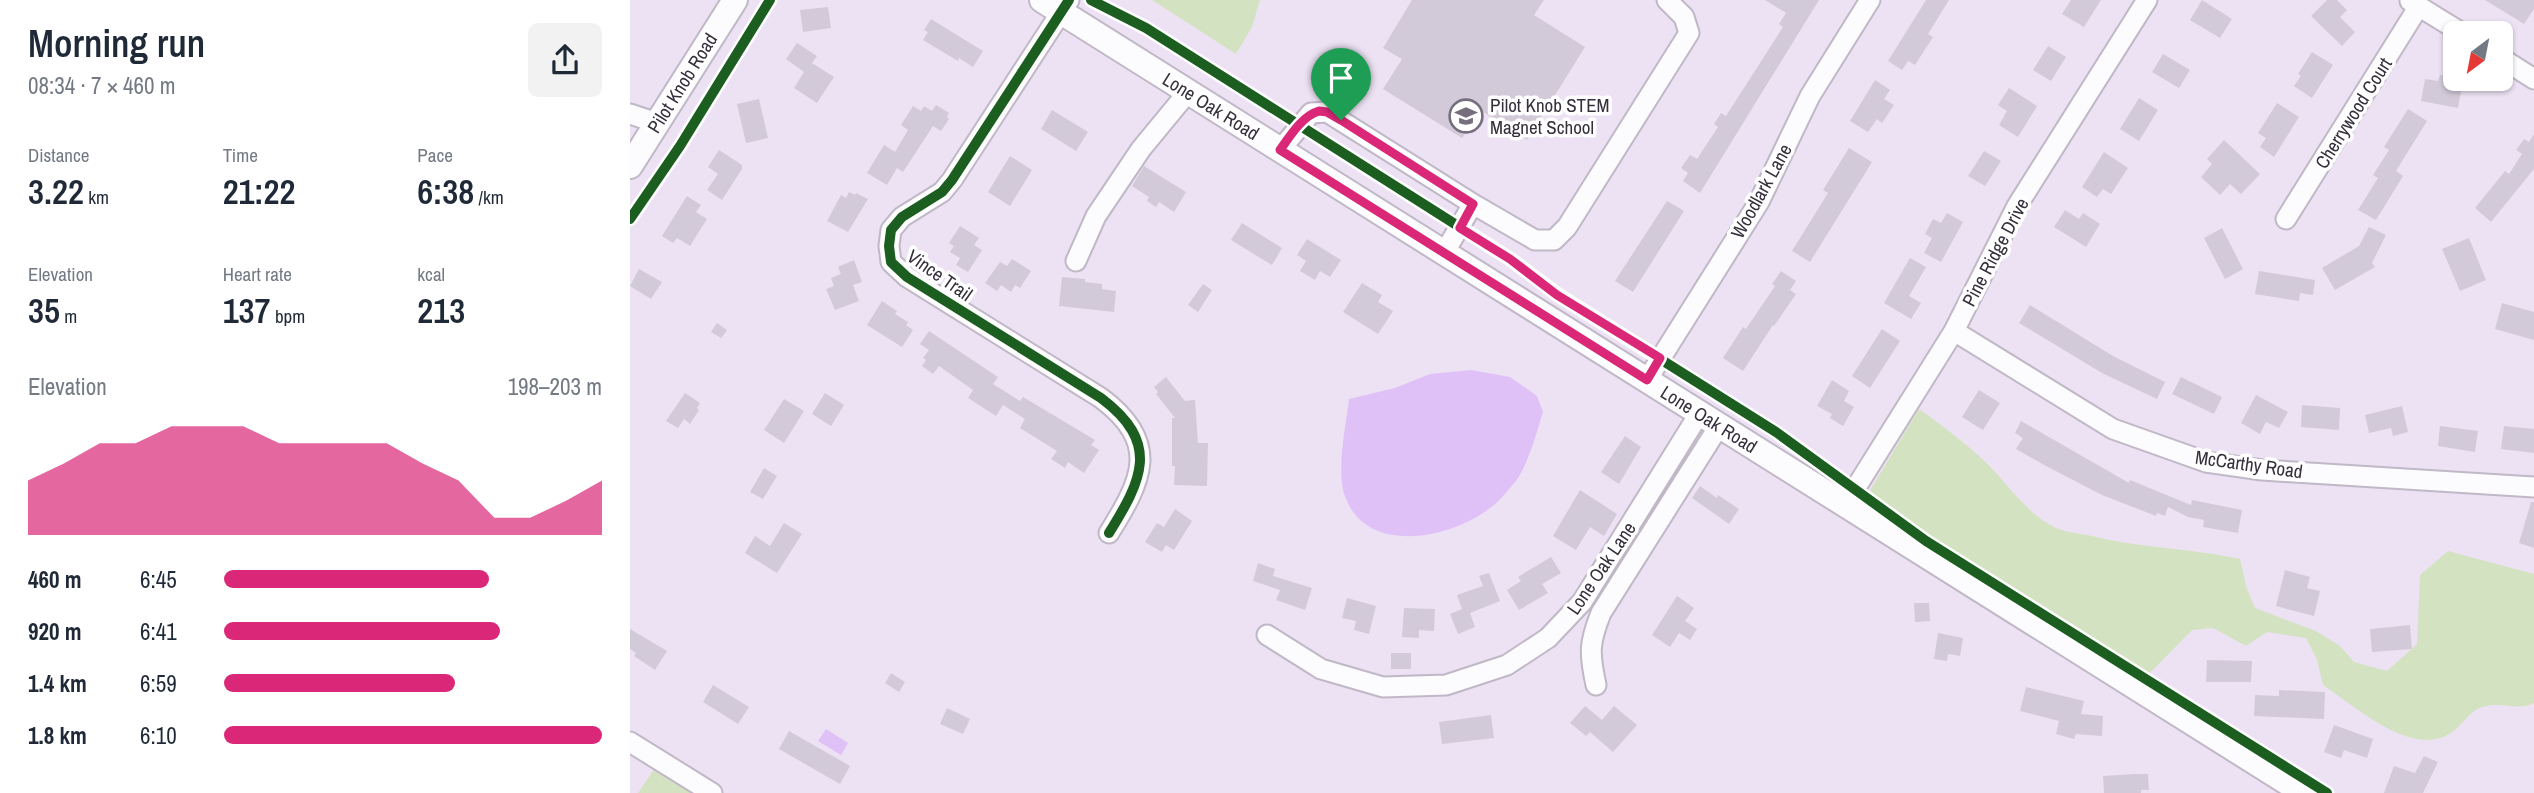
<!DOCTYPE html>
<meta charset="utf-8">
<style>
body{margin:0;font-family:"Archivo Narrow",sans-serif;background:#f2f2f3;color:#1f2937;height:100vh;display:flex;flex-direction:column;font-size:26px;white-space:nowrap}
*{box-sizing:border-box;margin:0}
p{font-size:23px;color:#747a83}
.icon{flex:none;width:38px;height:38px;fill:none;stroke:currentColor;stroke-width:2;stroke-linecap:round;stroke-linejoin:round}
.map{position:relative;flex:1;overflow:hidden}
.drawer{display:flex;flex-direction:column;background:#fff;width:630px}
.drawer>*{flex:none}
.needle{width:46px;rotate:212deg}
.tools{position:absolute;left:1813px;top:21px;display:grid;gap:14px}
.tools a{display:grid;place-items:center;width:70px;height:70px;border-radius:10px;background:#fff;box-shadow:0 2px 5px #0004;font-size:35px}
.pin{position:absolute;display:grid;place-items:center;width:60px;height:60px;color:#fff;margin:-72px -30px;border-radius:50% 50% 50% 0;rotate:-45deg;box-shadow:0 0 7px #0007}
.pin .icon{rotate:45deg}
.round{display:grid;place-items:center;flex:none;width:74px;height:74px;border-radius:10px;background:#f2f2f3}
.head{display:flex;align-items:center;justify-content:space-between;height:119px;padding:0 28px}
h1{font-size:38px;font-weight:600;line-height:52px}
.stats{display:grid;grid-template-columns:repeat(3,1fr);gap:10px;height:119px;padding:7px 28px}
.stats div{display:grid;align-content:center}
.stats b{font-size:35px;font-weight:600}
.stats small{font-size:19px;font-weight:400}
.stats p{font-size:19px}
.chart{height:196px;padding:14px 28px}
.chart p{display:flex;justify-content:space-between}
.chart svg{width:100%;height:126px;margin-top:7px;fill:#db2777;opacity:.7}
ul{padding:0 28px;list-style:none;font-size:23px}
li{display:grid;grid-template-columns:112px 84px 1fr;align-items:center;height:52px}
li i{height:18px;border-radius:9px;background:#db2777}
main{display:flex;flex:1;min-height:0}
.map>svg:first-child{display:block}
.green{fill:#d3e3c1}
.water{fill:#dfc1f7}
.building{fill:#d2cad8}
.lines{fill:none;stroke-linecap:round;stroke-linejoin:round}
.minor-casing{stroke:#c0b8c6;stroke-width:23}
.major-casing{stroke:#c0b8c6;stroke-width:28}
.minor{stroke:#fcfbfd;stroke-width:19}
.major{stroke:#fcfbfd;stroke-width:24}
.cycleway-casing{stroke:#fff;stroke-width:15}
.cycleway{stroke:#1b5e20;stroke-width:10}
.route-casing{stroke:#fff;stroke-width:14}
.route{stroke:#db2777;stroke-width:9}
.labels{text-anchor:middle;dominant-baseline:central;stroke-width:7;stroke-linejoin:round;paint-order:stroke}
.street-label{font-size:19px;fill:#362f3c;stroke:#fff}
.poi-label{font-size:19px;fill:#362f3c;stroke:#fff;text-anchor:start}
</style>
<main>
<section class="drawer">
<div class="head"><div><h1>Morning run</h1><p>08:34 · 7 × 460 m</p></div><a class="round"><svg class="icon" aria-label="share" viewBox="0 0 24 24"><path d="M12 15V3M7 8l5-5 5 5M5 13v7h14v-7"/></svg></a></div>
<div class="stats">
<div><p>Distance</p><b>3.22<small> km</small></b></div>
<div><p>Time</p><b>21:22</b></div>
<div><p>Pace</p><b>6:38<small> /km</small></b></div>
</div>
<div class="stats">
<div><p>Elevation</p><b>35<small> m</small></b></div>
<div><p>Heart rate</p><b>137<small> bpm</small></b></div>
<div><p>kcal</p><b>213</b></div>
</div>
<div class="chart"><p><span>Elevation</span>198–203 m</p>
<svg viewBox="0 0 160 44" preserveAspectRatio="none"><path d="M0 44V25L10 19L20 12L30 12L40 6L50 6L60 6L70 12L80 12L90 12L100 12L110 19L120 25L130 38L140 38L150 32L160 25V44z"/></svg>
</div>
<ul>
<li><b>460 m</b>6:45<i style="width:70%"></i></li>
<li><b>920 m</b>6:41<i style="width:73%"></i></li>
<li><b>1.4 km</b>6:59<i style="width:61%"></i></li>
<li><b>1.8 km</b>6:10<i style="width:100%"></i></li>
</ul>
</section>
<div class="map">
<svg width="1904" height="793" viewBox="0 0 1904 793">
<rect width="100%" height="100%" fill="#ece2f4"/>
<path class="green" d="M 522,0 L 630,0 L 622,27 L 606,54 Z
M 1289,409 C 1317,429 1344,449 1367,474 C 1385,494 1401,516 1426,528 C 1435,532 1447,533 1457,535 C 1508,548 1560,548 1610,559 L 1617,589 L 1625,608 L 1686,631 L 1710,646 L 1724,662 L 1757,671 L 1787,644 L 1790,575 L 1818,551 L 1904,574 L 1904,703 C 1889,711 1872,702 1856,706 C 1840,709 1834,724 1822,732 C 1783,760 1725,706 1693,685 L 1687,660 L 1676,638 L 1637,632 L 1616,646 L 1583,628 L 1562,630 L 1519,674 L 1236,497 Z
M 25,768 L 66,793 L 8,793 Z"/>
<path class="water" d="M 841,370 L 880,377 L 907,396 L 913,412 C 907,431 898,465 886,481 C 878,490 870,501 860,508 C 822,538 739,556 716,499 C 705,473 716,427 719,399 L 765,388 L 800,374 Z
M 196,729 L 218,743 L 211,755 L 188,741 Z"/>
<path class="building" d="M 782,0 L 914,0 L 904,15 L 955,47 L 897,140 L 850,110 L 832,138 L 753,89 L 772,59 L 753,48 Z
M 1135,0 L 1189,0 L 1070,193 L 1053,181 L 1058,173 L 1051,168 L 1060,155 L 1067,159 L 1088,127 L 1084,124 L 1091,113 L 1096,116 L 1153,27 L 1149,24 L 1156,13 Z
M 1296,0 L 1319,0 L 1298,34 L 1303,37 L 1285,65 L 1278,61 L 1272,70 L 1258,61 Z
M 1441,0 L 1471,0 L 1454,27 L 1432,14 Z
M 1572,0 L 1602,19 L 1590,38 L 1560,20 Z
M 1697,0 L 1707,0 L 1717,10 L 1710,17 L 1725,32 L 1712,46 L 1681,16 Z
M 1855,0 L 1904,0 L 1904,9 L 1894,24 Z
M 198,7 L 201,28 L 173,32 L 170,10 Z
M 301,19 L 353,51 L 343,67 L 329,58 L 328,61 L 293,40 L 298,32 L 294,30 Z
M 167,43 L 187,56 L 182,63 L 204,77 L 187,103 L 164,88 L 174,72 L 156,59 Z
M 1418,46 L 1436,57 L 1421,81 L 1403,70 Z
M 1682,52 L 1703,65 L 1682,98 L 1664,86 L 1671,76 L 1668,74 Z
M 1533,54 L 1560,70 L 1549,88 L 1522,72 Z
M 1810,75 L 1833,80 L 1828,108 L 1791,101 L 1795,79 L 1808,81 Z
M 1245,80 L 1260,90 L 1254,99 L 1264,105 L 1252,123 L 1247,119 L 1238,132 L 1220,121 Z
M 1379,88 L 1407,106 L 1388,137 L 1369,125 L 1377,111 L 1368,105 Z
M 1509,98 L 1528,110 L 1509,141 L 1490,129 Z
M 129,99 L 138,138 L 116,143 L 107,104 Z
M 1647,103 L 1669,117 L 1644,157 L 1630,147 L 1636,138 L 1628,133 Z
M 306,105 L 319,113 L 317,117 L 319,119 L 311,131 L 303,126 L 273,172 L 267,168 L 257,185 L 237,173 L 254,145 L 265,152 L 278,130 L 271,125 L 283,106 L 291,111 L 294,106 L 302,111 Z
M 1778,109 L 1797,121 L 1766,171 L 1773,176 L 1746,220 L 1728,210 L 1748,178 L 1743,175 L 1759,150 L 1754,147 Z
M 422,110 L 458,132 L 446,151 L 411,129 Z
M 1904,134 L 1904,169 L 1861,222 L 1845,208 L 1875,171 L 1879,174 L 1892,154 L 1886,150 L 1894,139 L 1899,142 Z
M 1594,140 L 1630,174 L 1611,194 L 1600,184 L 1590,195 L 1571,177 L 1582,164 L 1577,159 Z
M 1219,148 L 1242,162 L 1180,262 L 1162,251 L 1198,193 L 1193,190 Z
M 89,150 L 112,165 L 112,169 L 92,200 L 77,190 L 88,174 L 78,167 Z
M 1354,151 L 1371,161 L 1355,186 L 1338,176 Z
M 1474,152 L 1498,168 L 1481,194 L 1473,189 L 1467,197 L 1452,187 Z
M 380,156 L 402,170 L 380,206 L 358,192 Z
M 514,166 L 556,192 L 544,212 L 529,202 L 526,207 L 517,201 L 519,197 L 502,186 Z
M 219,192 L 225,195 L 226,193 L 238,199 L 218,232 L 197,221 L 211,195 L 216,198 Z
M 57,196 L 71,205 L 66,212 L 77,219 L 60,246 L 47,238 L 43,243 L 32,236 Z
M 1037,201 L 1054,211 L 1003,292 L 985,281 Z
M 1435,210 L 1449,219 L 1453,213 L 1470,224 L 1456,247 L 1424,227 Z
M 1317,213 L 1333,222 L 1311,262 L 1294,253 L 1302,238 L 1295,234 L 1303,219 L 1311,223 Z
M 612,223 L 652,248 L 642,265 L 601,240 Z
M 330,226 L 349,238 L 344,245 L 352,250 L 338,272 L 326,265 L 330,258 L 320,252 L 324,246 L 319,243 Z
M 1739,227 L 1756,235 L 1742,263 L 1745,267 L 1705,290 L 1692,268 L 1729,246 Z
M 1592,228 L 1613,269 L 1595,279 L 1574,238 Z
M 1839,238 L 1856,280 L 1830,291 L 1812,249 Z
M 677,239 L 711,260 L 700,277 L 690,271 L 685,280 L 670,271 L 676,261 L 667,255 Z
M 1280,258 L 1296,267 L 1279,296 L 1291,303 L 1281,319 L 1254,303 Z
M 382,259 L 401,271 L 390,288 L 385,285 L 381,292 L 371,285 L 367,291 L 355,283 L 370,262 L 377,266 Z
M 224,260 L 232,282 L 223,285 L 229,301 L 205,310 L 196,289 L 204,286 L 201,278 L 211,274 L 208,267 Z
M 9,269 L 32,282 L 21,299 L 0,286 Z
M 1151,271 L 1166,281 L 1160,290 L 1166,294 L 1144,326 L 1143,325 L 1113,371 L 1093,358 L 1113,327 L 1116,329 L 1145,286 L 1142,284 Z
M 1629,271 L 1685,280 L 1683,295 L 1670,293 L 1669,301 L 1625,294 Z
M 432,277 L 455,279 L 455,282 L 472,284 L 472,289 L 486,291 L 484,312 L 429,306 Z
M 732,283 L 752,295 L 748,302 L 763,311 L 748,334 L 713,312 Z
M 573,284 L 582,290 L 568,312 L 558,305 Z
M 252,301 L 267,311 L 265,314 L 278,322 L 276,325 L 283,330 L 272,347 L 237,325 Z
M 1872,303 L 1904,312 L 1904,340 L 1865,329 Z
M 1400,305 L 1483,356 L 1535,382 L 1527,399 L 1472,373 L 1389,323 Z
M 87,323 L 97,330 L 91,338 L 81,332 Z
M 1252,329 L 1270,341 L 1240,388 L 1222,376 Z
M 299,331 L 368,377 L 363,384 L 390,401 L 393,397 L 465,440 L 461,445 L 469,450 L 454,473 L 438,462 L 435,468 L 421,459 L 427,451 L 390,428 L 395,419 L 373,405 L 366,416 L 338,398 L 343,390 L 309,366 L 303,374 L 292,366 L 296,360 L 293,358 L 299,350 L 290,344 Z
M 536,377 L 555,401 L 565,400 L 568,443 L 578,443 L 577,486 L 544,485 L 545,466 L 542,466 L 542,418 L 545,418 L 526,394 L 528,392 L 524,387 Z
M 1551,377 L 1592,397 L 1584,414 L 1542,394 Z
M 1202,380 L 1219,391 L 1214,401 L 1224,407 L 1213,426 L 1200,418 L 1202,414 L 1187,406 Z
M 1349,390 L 1370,403 L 1353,430 L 1332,417 Z
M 55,393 L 70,403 L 67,408 L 69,410 L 60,424 L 54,419 L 48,428 L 36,421 Z
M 195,393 L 214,405 L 201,426 L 182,414 Z
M 1626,395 L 1658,412 L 1649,428 L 1636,422 L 1630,434 L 1611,423 Z
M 154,399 L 174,411 L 154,443 L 134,430 Z
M 1672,405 L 1710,408 L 1709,430 L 1671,427 Z
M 1772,406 L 1778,432 L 1763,436 L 1761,428 L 1739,433 L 1735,415 Z
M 1391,421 L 1499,483 L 1500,480 L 1561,505 L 1562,500 L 1612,510 L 1608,533 L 1573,527 L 1574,520 L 1558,517 L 1538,507 L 1535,516 L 1527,513 L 1526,516 L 1472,495 L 1416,466 L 1386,449 L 1393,438 L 1385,433 Z
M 1810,426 L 1848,431 L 1845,452 L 1808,446 Z
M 1874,426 L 1904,429 L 1904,453 L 1871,449 Z
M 995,436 L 1011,447 L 989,484 L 971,472 Z
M 134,468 L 147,476 L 133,499 L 120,492 Z
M 1070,486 L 1087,498 L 1088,495 L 1109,509 L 1099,524 L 1062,498 Z
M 950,490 L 987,514 L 974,536 L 960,527 L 946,550 L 923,536 Z
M 1901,502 L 1904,502 L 1904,548 L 1889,543 Z
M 545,509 L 562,521 L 544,550 L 536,545 L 532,552 L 515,542 L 527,523 L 534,527 Z
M 154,523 L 172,534 L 147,573 L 115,553 L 125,536 L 140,546 Z
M 921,557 L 931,573 L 912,584 L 918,593 L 889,610 L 877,590 L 891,581 L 888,577 Z
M 628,563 L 645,569 L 643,576 L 682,588 L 675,610 L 646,600 L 650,590 L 623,581 Z
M 1655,570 L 1680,577 L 1677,588 L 1690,591 L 1684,616 L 1646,606 Z
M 859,573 L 870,601 L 840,613 L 845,627 L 828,634 L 820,614 L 832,609 L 827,595 L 853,586 L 849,576 Z
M 1047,596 L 1064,608 L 1055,621 L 1067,629 L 1060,640 L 1049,633 L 1040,647 L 1022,635 Z
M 717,598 L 746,606 L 739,634 L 724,630 L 726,621 L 712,618 Z
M 1284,603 L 1299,603 L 1300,621 L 1285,622 Z
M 774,608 L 805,609 L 804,631 L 789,630 L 789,638 L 772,637 Z
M 1780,625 L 1782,649 L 1742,652 L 1740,629 Z
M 0,629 L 37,651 L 25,670 L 4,656 L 6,653 L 0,649 Z
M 1308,633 L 1333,638 L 1330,656 L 1318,654 L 1317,661 L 1304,659 Z
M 761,653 L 781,653 L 781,669 L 761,669 Z
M 1577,660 L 1622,661 L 1621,682 L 1576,682 Z
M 261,673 L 275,682 L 269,692 L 255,683 Z
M 83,685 L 119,707 L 108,724 L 73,702 Z
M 1396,687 L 1454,701 L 1451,714 L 1473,716 L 1472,736 L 1446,734 L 1444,739 L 1426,734 L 1429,721 L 1390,711 Z
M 1649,690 L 1695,692 L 1694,719 L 1624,716 L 1625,695 L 1649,696 Z
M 955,706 L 972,720 L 984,706 L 1007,725 L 983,752 L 960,732 L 956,736 L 940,723 Z
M 317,708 L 340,719 L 333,734 L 310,724 Z
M 861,715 L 864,738 L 812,744 L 809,722 Z
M 1704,725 L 1743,739 L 1737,758 L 1714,750 L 1711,758 L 1694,752 Z
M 159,731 L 220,766 L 210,784 L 149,749 Z
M 1794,756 L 1808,762 L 1793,793 L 1754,793 L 1764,766 L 1785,773 Z
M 1505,774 L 1518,774 L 1519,790 L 1511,790 L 1511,793 L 1474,793 L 1473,776 Z"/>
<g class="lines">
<defs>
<path id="minor" d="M 439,0 L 322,180 L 312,192 L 272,217 L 261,230 L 259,246 L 261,262 L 277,277 L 471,398 C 531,443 512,480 479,533
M 1780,1 L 1832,33
M 1871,58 L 1904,79
M 0,114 L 27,123
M 650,150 L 681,113 L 697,112 L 843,204 L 905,240 L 924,240 L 937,227 L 1059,33 L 1054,17 L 1037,0
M 1656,219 L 1789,6
M 814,253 L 843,204
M 446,261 L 466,216 L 511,149 L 558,92
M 1324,331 L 1483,429 L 1576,462 L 1632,470 L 1904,487
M 1017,380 L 1129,202 L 1180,96 L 1240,0
M 1215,505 L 1324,331 L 1387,206 L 1517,0
M 637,635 L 691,669 L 753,687 L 816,685 L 877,665 L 918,638 L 952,602 L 1069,414
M 966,685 C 959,653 959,643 971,613 L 1089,426
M 0,742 L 82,793"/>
<path id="major" d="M 412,0 L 1674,793
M 0,166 L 105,0"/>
</defs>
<use href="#minor" class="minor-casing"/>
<use href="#major" class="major-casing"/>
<use href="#minor" class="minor"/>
<use href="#major" class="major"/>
<defs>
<path id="cycleway" d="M 439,0 L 322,180 L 312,192 L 272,217 L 261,230 L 259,246 L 261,262 L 277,277 L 471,398 C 531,443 512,480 479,533
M 461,0 L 516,28 L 880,259 L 927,294 L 1146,432 L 1296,541 L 1697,793
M 0,219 L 50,146 L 140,0"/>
</defs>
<use href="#cycleway" class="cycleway-casing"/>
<use href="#cycleway" class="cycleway"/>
</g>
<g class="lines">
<defs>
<path id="route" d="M 689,111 L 697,112 L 711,120 L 843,204 L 830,228 L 880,259 L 927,295 L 1030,358 L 1017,380 L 650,150 C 660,136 672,116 689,111 Z"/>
</defs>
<use href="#route" class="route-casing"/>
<use href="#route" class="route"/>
</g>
<defs>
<symbol id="school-ring" viewBox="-11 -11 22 22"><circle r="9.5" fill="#fff" stroke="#766e7c" stroke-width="1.5"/><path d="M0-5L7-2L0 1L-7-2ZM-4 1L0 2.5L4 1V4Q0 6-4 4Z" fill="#766e7c"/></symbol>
</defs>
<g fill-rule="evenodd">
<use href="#school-ring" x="817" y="97" width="38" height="38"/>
</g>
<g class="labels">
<g class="street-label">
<text transform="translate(52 83) rotate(-58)">Pilot Knob Road</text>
<text transform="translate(581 106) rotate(32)">Lone Oak Road</text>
<text transform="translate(1723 113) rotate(-58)">Cherrywood Court</text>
<text transform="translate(1131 191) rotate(-61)">Woodlark Lane</text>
<text transform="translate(1365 252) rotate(-62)">Pine Ridge Drive</text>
<text transform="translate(310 275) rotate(35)">Vince Trail</text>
<text transform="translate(1079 419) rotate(32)">Lone Oak Road</text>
<text transform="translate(1619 464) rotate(8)">McCarthy Road</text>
<text transform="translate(971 568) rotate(-56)">Lone Oak Lane</text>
</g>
<g class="poi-label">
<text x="860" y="105">Pilot Knob STEM<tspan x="860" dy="22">Magnet School</tspan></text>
</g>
</g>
</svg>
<div class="tools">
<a><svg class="needle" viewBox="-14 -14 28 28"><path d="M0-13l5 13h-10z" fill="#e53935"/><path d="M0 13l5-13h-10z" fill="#747a83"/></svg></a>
</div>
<div class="pin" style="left:711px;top:120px;background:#1e9e55"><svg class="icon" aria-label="arrive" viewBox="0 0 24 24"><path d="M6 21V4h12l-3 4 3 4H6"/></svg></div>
</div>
</main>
